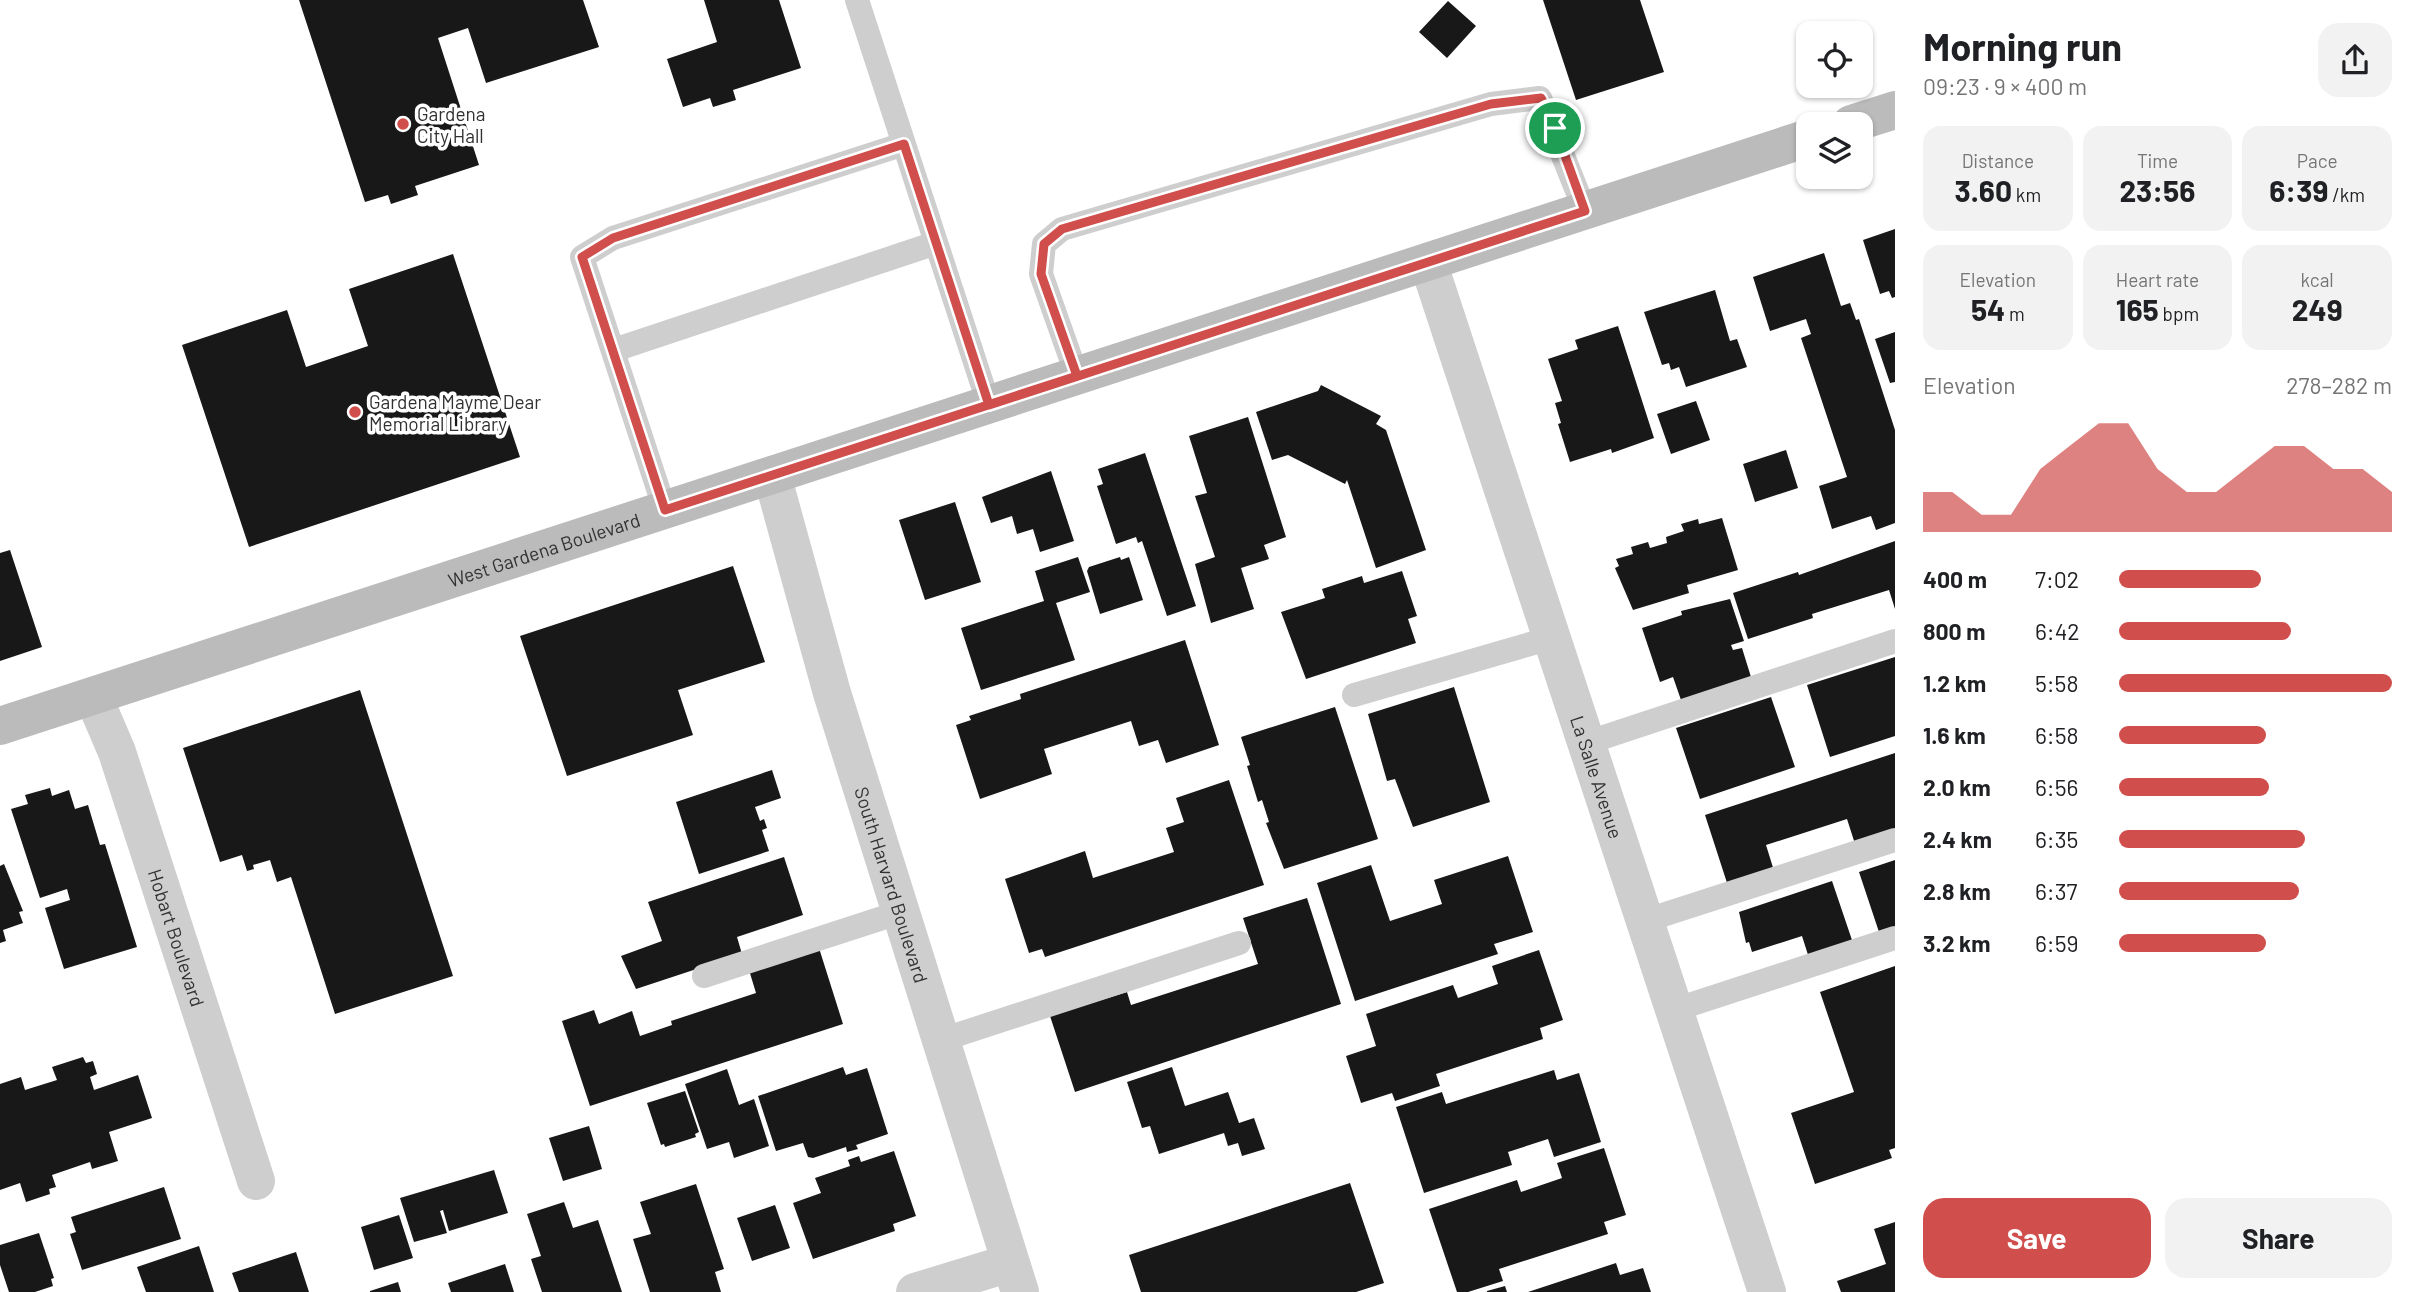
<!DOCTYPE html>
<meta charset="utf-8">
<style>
body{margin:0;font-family:Barlow,sans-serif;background:#f2f2f2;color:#202124;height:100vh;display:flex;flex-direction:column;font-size:26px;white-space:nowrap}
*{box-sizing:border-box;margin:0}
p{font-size:23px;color:#757577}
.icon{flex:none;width:38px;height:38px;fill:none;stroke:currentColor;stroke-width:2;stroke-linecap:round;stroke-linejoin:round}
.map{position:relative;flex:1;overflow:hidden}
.panel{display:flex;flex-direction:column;background:#fff;width:525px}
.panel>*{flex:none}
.controls{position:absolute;left:1796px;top:21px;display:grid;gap:14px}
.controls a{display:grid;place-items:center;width:77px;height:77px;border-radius:14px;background:#fff;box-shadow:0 2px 5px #0004;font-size:35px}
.pin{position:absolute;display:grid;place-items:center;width:60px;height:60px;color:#fff;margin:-30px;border:4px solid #fff;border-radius:50%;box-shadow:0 2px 7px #0007}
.round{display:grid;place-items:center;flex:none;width:74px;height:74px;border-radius:21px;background:#f2f2f2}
.headline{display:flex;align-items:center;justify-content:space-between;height:119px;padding:0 28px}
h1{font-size:38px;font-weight:700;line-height:52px}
.stats{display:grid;grid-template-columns:repeat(3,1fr);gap:10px;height:119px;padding:7px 28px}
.stats div{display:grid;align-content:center;border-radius:18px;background:#f2f2f2;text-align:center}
.stats b{font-size:30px;font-weight:700}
.stats small{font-size:19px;font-weight:400}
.stats p{font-size:19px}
.chart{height:196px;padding:14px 28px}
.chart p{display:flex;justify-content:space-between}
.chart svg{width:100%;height:126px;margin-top:7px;fill:#d04e4c;opacity:.7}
.primary-button{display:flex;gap:14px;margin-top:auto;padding:14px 28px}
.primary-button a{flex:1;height:80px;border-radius:21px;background:#d04e4c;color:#fff;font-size:28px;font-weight:700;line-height:80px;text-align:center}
.primary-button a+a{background:#f2f2f2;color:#202124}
ul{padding:0 28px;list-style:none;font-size:23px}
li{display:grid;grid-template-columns:112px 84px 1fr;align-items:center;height:52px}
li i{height:18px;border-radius:9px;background:#d04e4c}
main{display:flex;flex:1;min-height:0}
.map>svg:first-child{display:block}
.building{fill:#181818}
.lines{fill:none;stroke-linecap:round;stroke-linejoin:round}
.lane{stroke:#cecece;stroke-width:24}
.street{stroke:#cecece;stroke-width:38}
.secondary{stroke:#bbb;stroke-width:38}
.route-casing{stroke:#fff;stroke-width:14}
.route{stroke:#d04e4c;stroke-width:9}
.poi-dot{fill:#d04e4c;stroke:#fff;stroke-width:2.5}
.labels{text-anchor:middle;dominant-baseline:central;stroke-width:7;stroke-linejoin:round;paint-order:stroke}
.poi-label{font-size:19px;fill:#313131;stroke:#fff;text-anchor:start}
.street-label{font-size:19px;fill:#313131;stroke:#fff}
</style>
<main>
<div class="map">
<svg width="1895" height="1292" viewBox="0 0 1895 1292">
<rect width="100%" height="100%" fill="#fff"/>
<path class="building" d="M 299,0 L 583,0 L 599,47 L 486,83 L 468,28 L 438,38 L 479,165 L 415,186 L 418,195 L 391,204 L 388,195 L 365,202 Z
M 704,0 L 779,0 L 801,68 L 733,90 L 736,100 L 713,107 L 710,98 L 683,107 L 667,59 L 717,42 Z
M 1543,0 L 1640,0 L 1664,72 L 1576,100 Z
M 1448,1 L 1476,26 L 1447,58 L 1419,32 Z
M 1895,229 L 1895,297 L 1892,298 L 1889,291 L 1880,294 L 1863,240 Z
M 1824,253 L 1841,306 L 1850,303 L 1856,320 L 1859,319 L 1895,430 L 1895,523 L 1876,530 L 1871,516 L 1832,529 L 1819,486 L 1847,477 L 1801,338 L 1811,334 L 1806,319 L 1770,331 L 1753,277 Z
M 453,254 L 520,457 L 249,547 L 182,345 L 287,310 L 306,367 L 368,346 L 349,289 Z
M 1715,290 L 1730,341 L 1737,339 L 1747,367 L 1686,387 L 1679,367 L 1671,370 L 1669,363 L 1662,365 L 1644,312 Z
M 1618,326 L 1654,438 L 1612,453 L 1611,449 L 1570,462 L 1558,424 L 1561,423 L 1555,403 L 1562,401 L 1548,359 L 1578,349 L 1575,340 Z
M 1895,332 L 1895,382 L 1890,383 L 1875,339 Z
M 1321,385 L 1381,416 L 1376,424 L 1386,430 L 1426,550 L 1376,568 L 1347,480 L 1345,484 L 1288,455 L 1272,460 L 1256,412 L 1318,391 Z
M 1696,401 L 1710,440 L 1671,454 L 1657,414 Z
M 1248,417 L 1286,537 L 1264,545 L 1269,559 L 1241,568 L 1254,609 L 1211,623 L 1195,564 L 1215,557 L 1195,496 L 1207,493 L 1189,436 Z
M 1786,450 L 1798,488 L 1755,502 L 1743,464 Z
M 1145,453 L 1196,606 L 1167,616 L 1142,541 L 1138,543 L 1136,537 L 1116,544 L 1097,486 L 1103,484 L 1098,469 Z
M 1051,471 L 1074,541 L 1040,552 L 1033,529 L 1017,534 L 1012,516 L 991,523 L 982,497 Z
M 955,502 L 981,582 L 925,600 L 899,520 Z
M 1722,518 L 1738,570 L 1687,585 L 1689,593 L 1633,610 L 1615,568 L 1619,566 L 1616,559 L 1633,554 L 1631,547 L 1648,542 L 1650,548 L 1667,543 L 1666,537 L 1684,531 L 1681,524 L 1698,519 L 1699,524 Z
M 1895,541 L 1895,609 L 1889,590 L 1812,614 L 1813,618 L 1748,639 L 1733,593 L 1798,572 L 1799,575 Z
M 10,550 L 42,647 L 0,661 L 0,553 Z
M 1078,557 L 1090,592 L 1056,603 L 1075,660 L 981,690 L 961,628 L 1044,601 L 1035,571 Z
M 1120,557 L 1121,560 L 1129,557 L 1143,600 L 1100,614 L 1087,571 L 1089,567 Z
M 733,566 L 765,662 L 678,690 L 693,735 L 567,776 L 520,636 Z
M 1402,571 L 1417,616 L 1408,619 L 1416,643 L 1306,679 L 1281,612 L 1325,598 L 1322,589 L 1362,576 L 1364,583 Z
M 1730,599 L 1744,641 L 1731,645 L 1733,650 L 1742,648 L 1751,677 L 1681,700 L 1673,677 L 1660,682 L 1642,628 L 1682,615 L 1681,611 Z
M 1185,640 L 1219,745 L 1166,763 L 1158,740 L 1139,746 L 1131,721 L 1044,749 L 1052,774 L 980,799 L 956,725 L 971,720 L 969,716 L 1021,699 L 1020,694 Z
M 1895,657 L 1895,736 L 1830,757 L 1807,685 Z
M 1454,687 L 1490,802 L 1413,827 L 1395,779 L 1387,781 L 1368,714 Z
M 360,690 L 453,976 L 335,1014 L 291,877 L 277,882 L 270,860 L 253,865 L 254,869 L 247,871 L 242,855 L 220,862 L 183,748 Z
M 1771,697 L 1795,767 L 1700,799 L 1676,728 Z
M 1335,707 L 1378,839 L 1284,869 L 1266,823 L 1269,822 L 1262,800 L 1258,802 L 1247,766 L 1250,765 L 1241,737 Z
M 1895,753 L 1895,835 L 1856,847 L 1847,819 L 1766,845 L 1775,874 L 1729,889 L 1705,815 Z
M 772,770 L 781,798 L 755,807 L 760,821 L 764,819 L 767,828 L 762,830 L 769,851 L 699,874 L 676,802 Z
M 1229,780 L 1264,885 L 1045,957 L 1042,949 L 1029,953 L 1005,879 L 1085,851 L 1093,878 L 1174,852 L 1166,828 L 1184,822 L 1176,798 Z
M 50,788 L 52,796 L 69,790 L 75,809 L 88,805 L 100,845 L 105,844 L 137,947 L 64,969 L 45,908 L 70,900 L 67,889 L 40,898 L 11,809 L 28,804 L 25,795 Z
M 1508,856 L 1533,932 L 1494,944 L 1498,954 L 1355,1001 L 1317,883 L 1371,865 L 1390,921 L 1442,904 L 1434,880 Z
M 784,857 L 803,915 L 737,937 L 742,954 L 636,989 L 621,956 L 662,941 L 648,902 Z
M 1895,860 L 1895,930 L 1880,935 L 1859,872 Z
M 4,864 L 23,911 L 19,912 L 23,923 L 3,930 L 6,941 L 0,943 L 0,866 Z
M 1832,881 L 1853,943 L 1809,958 L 1802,936 L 1752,952 L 1749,942 L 1746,943 L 1739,912 Z
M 1307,898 L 1341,1004 L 1075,1092 L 1050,1016 L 1127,992 L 1131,1005 L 1258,964 L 1243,918 Z
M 819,948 L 843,1024 L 590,1106 L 562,1021 L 594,1010 L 599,1024 L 632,1011 L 640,1036 L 672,1025 L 671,1021 L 756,993 L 749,970 Z
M 1539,950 L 1563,1020 L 1540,1028 L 1543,1039 L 1436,1074 L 1440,1086 L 1395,1101 L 1392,1093 L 1361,1103 L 1346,1056 L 1376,1046 L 1366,1014 L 1453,985 L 1458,998 L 1498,984 L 1492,966 Z
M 1895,966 L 1895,1148 L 1889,1150 L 1892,1158 L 1815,1184 L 1791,1113 L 1854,1092 L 1820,992 Z
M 83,1057 L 86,1063 L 93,1061 L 97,1074 L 90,1077 L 94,1090 L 138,1075 L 152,1118 L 109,1132 L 118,1161 L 92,1169 L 90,1162 L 52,1175 L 56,1187 L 49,1189 L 50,1194 L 26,1202 L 20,1183 L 0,1190 L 0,1084 L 21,1077 L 25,1090 L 57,1080 L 52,1067 Z
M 843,1067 L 846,1075 L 867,1068 L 888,1134 L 856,1145 L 858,1149 L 847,1152 L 846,1147 L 813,1158 L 808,1157 L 803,1143 L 776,1151 L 758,1096 Z
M 1172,1067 L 1185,1106 L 1228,1092 L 1239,1123 L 1254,1118 L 1265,1149 L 1242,1156 L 1238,1143 L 1228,1146 L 1224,1133 L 1159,1154 L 1150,1126 L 1142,1128 L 1127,1082 Z
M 727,1069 L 739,1105 L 754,1099 L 769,1146 L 734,1158 L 729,1142 L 707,1149 L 685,1084 Z
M 1554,1070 L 1557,1080 L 1579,1073 L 1601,1142 L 1554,1157 L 1548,1139 L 1508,1152 L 1512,1165 L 1424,1193 L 1396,1107 L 1442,1092 L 1446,1104 Z
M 685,1091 L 699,1132 L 695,1134 L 696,1137 L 665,1147 L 664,1144 L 661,1145 L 647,1103 Z
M 589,1126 L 602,1169 L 563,1181 L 549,1138 Z
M 1604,1148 L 1626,1215 L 1604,1222 L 1608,1234 L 1499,1269 L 1503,1281 L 1468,1292 L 1457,1292 L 1429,1209 L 1517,1180 L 1521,1192 L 1562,1178 L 1557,1163 Z
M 894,1151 L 916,1216 L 893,1224 L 895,1231 L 813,1259 L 793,1203 L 821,1193 L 815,1178 L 850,1166 L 848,1160 L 859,1156 L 861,1162 Z
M 494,1170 L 508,1213 L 449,1231 L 443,1210 L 440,1211 L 447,1233 L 414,1242 L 400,1198 Z
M 1350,1183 L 1384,1283 L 1356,1292 L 1141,1292 L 1129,1255 Z
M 696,1184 L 724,1269 L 715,1272 L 721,1292 L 650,1292 L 633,1239 L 651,1234 L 640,1202 Z
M 164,1187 L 181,1239 L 82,1270 L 70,1234 L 76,1232 L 71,1217 Z
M 564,1202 L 573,1228 L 598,1220 L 622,1292 L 542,1292 L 531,1259 L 541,1256 L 527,1214 Z
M 775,1205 L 790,1248 L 752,1261 L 737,1218 Z
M 399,1215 L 413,1258 L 374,1270 L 361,1227 Z
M 1895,1222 L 1895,1292 L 1841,1292 L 1837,1281 L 1886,1264 L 1874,1229 Z
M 39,1233 L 54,1278 L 51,1279 L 53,1286 L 35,1292 L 9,1292 L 0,1265 L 0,1245 Z
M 199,1246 L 214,1292 L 146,1292 L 137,1267 Z
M 296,1252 L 309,1292 L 239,1292 L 232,1273 Z
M 1616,1263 L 1620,1275 L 1643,1268 L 1651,1292 L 1528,1292 Z
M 505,1264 L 514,1292 L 451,1292 L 448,1283 Z
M 398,1282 L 401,1292 L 370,1292 L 370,1291 Z
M 1505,1286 L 1507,1292 L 1487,1292 L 1487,1291 Z"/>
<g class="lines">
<path class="lane" d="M 857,0 L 989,405
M 614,350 L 936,243
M 1077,376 L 1041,274 L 1044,244 L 1062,229 L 1491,104 L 1540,98 L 1585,211
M 665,510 L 582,257 L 613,238 L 904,144
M 1354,695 L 1551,638
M 1586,743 L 1895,641
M 1644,921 L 1895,840
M 704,976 L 901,912
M 1674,1010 L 1895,938
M 941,1040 L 1239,943"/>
<g class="street">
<path id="s1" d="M 1428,262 L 1767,1292"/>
<path id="s2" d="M 772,475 L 832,693 L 1020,1292"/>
<path id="s3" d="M 93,696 L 117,752 L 256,1181"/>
<path d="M 915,1292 L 1010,1263"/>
</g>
<g class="secondary">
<path d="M 1851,124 L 1895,110"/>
<path id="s4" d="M 0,726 L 1808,138"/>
</g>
</g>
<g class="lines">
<defs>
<path id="route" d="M 1555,128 L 1585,211 C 1386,275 1188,341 989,405 L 904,144 L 613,238 L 582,257 L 665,510 L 1077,376 L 1041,274 L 1044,244 L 1062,229 L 1491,104 L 1541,98 L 1555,128"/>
</defs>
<use href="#route" class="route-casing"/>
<use href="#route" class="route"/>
</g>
<g class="poi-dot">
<circle cx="403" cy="124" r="7"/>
<circle cx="355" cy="412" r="7"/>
</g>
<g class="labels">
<g class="poi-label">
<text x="417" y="113">Gardena<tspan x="417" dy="22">City Hall</tspan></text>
<text x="369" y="401">Gardena Mayme Dear<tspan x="369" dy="22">Memorial Library</tspan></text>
</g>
<g class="street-label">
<text stroke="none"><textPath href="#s4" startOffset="572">West Gardena Boulevard</textPath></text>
<text stroke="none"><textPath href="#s1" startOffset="542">La Salle Avenue</textPath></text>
<text stroke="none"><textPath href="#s2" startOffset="427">South Harvard Boulevard</textPath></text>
<text stroke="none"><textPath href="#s3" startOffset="256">Hobart Boulevard</textPath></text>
</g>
</g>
</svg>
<div class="controls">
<a><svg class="icon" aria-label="locate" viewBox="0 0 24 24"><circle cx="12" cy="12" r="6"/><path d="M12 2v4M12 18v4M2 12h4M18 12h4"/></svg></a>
<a><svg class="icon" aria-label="layers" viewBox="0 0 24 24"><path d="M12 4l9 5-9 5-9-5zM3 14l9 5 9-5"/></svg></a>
</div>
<div class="pin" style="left:1555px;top:128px;background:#1e9e55"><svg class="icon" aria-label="arrive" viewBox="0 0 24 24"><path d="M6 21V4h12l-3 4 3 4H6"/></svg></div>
</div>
<section class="panel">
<div class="headline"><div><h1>Morning run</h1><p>09:23 · 9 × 400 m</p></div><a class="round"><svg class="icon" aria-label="share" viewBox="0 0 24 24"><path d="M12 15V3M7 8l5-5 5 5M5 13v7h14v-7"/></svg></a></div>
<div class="stats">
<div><p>Distance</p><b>3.60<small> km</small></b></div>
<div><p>Time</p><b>23:56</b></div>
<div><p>Pace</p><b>6:39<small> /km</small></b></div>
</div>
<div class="stats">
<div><p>Elevation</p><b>54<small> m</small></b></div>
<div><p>Heart rate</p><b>165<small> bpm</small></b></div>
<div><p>kcal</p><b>249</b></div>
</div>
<div class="chart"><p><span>Elevation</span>278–282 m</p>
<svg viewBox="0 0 160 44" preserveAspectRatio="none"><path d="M0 44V30L10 30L20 38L30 38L40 22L50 14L60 6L70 6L80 22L90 30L100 30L110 22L120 14L130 14L140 22L150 22L160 30V44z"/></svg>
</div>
<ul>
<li><b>400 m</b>7:02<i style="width:52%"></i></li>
<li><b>800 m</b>6:42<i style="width:63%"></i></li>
<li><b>1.2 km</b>5:58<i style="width:100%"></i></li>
<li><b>1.6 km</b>6:58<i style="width:54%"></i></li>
<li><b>2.0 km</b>6:56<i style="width:55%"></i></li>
<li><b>2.4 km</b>6:35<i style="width:68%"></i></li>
<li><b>2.8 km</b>6:37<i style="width:66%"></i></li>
<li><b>3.2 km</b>6:59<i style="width:54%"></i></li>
</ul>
<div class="primary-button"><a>Save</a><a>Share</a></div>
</section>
</main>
